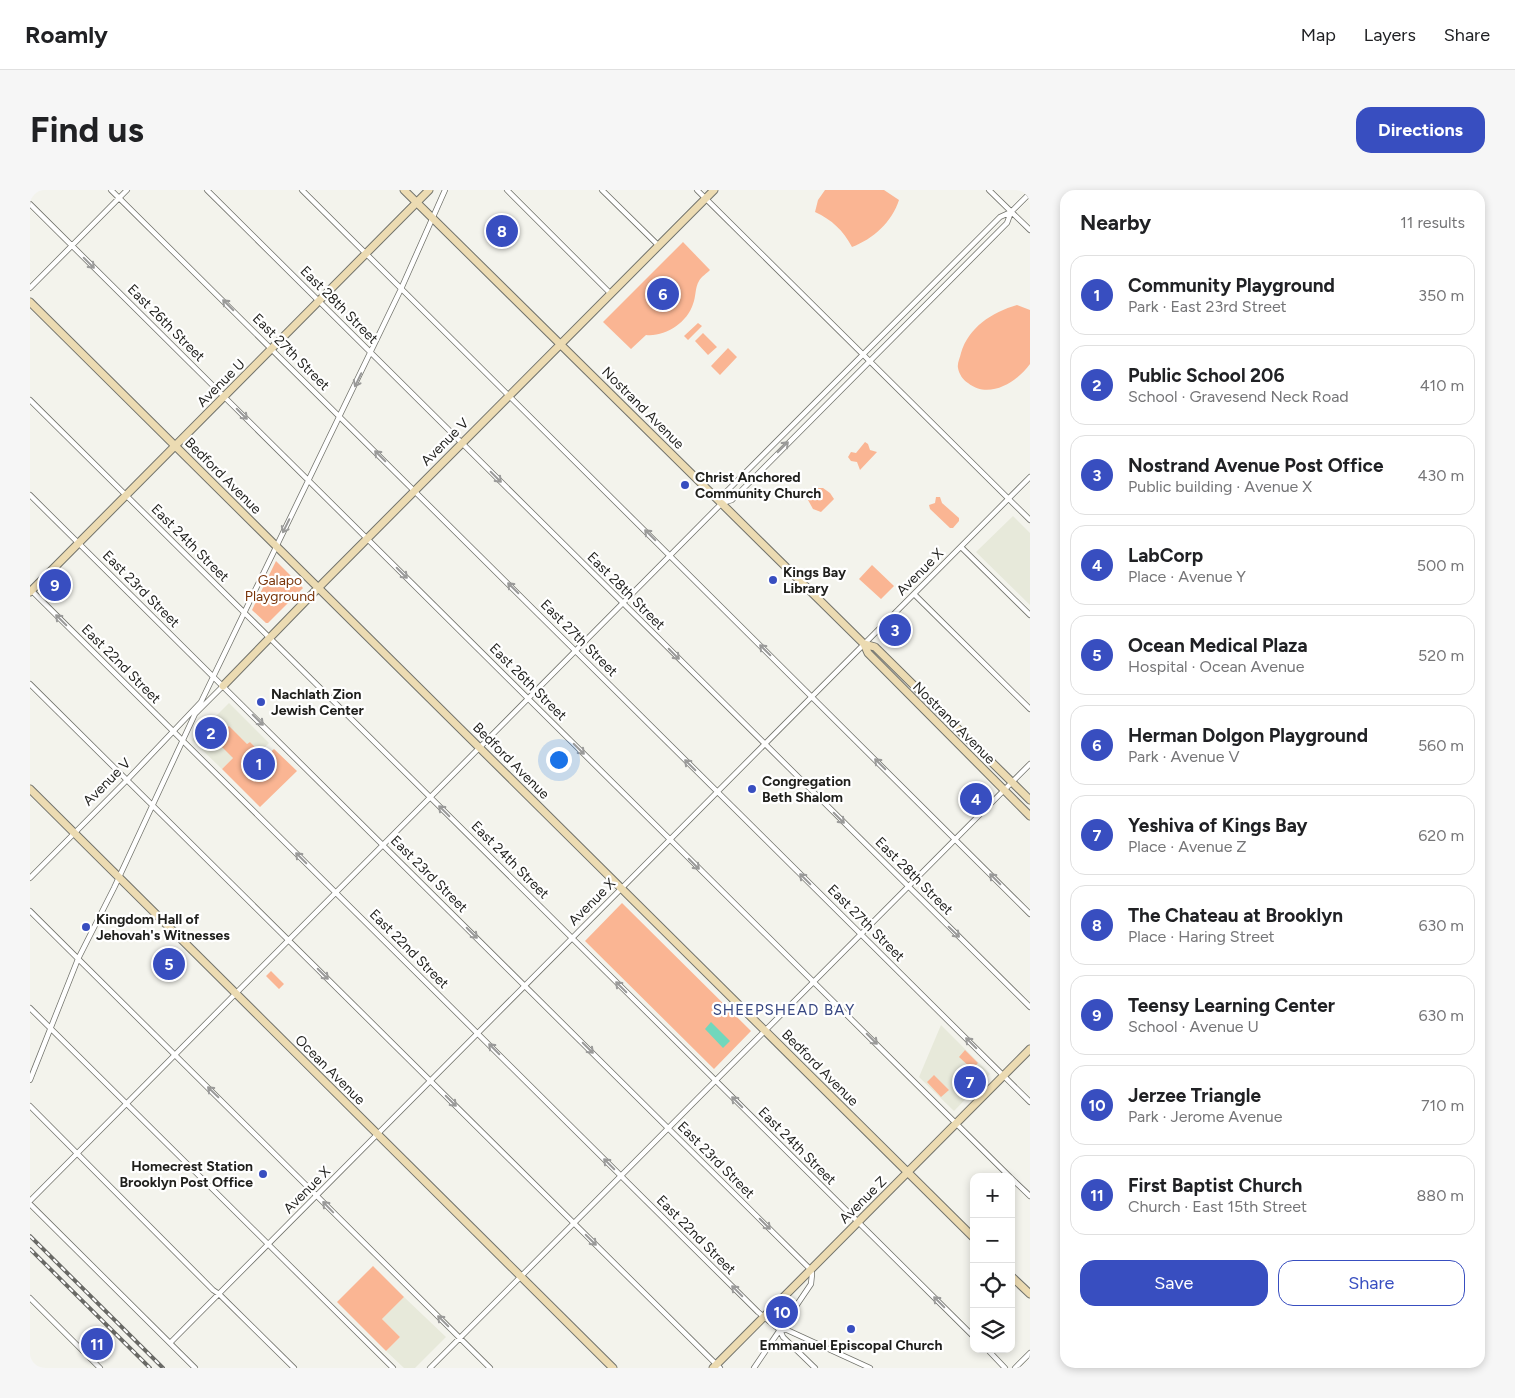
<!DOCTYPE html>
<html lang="en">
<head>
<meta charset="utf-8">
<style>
	:root { --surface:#fff; --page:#f6f6f6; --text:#202124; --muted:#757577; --line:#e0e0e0; --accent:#384ec0 }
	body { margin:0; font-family:Figtree,sans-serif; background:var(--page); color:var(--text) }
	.controls { position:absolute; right:15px; bottom:15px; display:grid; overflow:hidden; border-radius:10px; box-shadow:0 2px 8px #0003 }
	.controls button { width:45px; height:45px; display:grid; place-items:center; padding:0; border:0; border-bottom:1px solid var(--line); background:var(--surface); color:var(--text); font:25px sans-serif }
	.you { position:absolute; left:528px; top:569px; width:18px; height:18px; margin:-12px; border:4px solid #fff; border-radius:50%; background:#1a73e8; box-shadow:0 0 0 8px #1a73e833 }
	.badge { display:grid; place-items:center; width:32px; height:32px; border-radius:50%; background:var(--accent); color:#fff; font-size:16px; font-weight:700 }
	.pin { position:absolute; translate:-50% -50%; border:2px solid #fff; box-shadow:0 1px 5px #0006 }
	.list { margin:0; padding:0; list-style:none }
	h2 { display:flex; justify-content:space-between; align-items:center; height:65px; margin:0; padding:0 20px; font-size:21px }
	h2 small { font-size:16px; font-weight:400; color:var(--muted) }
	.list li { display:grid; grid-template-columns:32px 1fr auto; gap:15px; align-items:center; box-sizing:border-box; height:80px; margin:0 10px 10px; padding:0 10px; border:1px solid var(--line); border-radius:15px }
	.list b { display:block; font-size:19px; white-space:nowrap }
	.list p { margin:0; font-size:16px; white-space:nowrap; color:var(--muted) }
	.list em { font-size:16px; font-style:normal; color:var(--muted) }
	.actions { display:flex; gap:10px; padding:15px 20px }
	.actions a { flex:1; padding:11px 0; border:1px solid var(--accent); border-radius:15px; text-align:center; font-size:18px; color:var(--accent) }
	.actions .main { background:var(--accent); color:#fff }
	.icon { flex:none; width:28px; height:28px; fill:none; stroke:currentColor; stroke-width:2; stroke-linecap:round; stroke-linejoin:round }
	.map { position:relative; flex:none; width:1000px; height:1178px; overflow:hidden; border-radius:15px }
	header { display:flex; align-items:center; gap:30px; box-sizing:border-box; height:70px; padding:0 25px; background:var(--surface); border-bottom:1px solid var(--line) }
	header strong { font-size:24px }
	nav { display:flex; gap:28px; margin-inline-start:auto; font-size:18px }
	.intro { display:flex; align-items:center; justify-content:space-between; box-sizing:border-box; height:120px; padding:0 30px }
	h1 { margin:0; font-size:35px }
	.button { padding:12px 22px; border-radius:15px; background:var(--accent); color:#fff; font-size:18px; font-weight:700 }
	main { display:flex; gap:30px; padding:0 30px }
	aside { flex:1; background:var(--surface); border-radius:15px; box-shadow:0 2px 8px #0003 }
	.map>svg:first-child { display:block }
</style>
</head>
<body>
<header>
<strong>Roamly</strong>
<nav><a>Map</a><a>Layers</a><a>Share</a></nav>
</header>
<div class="intro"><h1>Find us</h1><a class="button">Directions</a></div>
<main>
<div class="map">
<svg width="1000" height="1178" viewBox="0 0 1000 1178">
	<rect width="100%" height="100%" fill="#f3f3ec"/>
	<path fill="#e7e9da" d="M 983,326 L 1000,343 L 1000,415 L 946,362 Z
		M 199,513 L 239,553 L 230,562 L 220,552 L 217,554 L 199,537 L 203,568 L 192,579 L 162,550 Z
		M 911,835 L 960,884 L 924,921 L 889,887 Z
		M 374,1107 L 416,1147 L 385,1178 L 374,1178 L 356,1161 L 370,1147 L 352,1129 Z"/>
	<path fill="#fab593" d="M 795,0 L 854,0 L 869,10 C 862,32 843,49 822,57 C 813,40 802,30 785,22 L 788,10 Z
		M 653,52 L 680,80 C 677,83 671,87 669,91 C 665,97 666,107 663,114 C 657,133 635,147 616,145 L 601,159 L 573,132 Z
		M 987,115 L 1000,120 L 1000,174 C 987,192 959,210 938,193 C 933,190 929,184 928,178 C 927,173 930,168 931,163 C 938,138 962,122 987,115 Z
		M 668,133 L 672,136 L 658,150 L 654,146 Z
		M 673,143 L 687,157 L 678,165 L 665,151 Z
		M 698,158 L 707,167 L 690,185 L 681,176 Z
		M 835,252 L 838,254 L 840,260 L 847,262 L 830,280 L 827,272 L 821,271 L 818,267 L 821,262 L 826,263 Z
		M 788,298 L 793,298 L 800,303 L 804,309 L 791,322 L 783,319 L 778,310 L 786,305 Z
		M 906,307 L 910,307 L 912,313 L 929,328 L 929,331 L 923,338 L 920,338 L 900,319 L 899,315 L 905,313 Z
		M 246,371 L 273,398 L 238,433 L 236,433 L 222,420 Z
		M 842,375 L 864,396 L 851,409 L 829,389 Z
		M 199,536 L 217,554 L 220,552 L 235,567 L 244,559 L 267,581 L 230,617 L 192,579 L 203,568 L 185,550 Z
		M 592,713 L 721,841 L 684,879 L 555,751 Z
		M 241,781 L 254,794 L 249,799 L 236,786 Z
		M 935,860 L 948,873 L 942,879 L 929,867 Z
		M 904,885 L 919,900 L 911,907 L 897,892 Z
		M 343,1076 L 374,1107 L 352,1129 L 370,1147 L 356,1161 L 307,1112 Z"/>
	<path fill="#71d7bc" d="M 681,832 L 700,851 L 693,858 L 675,839 Z"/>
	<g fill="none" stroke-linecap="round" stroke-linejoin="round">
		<g stroke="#72736c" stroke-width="6">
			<path id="street" d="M 81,0 L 1000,912
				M 177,0 L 1000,817
				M 272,0 L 1000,724
				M 477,0 L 581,104
				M 572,0 L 629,56
				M 667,0 L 1000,330
				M 959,0 L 1000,40
				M 0,14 L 980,987
				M 0,98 L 97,0
				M 0,210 L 944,1147
				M 0,305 L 781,1080 L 782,1084 L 781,1094 L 724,1178
				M 692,313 L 695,303 L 970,27 L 981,22
				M 931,357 L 1000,425
				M 1,400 L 728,1122 L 750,1140 L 757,1140 L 840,1178
				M 884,404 L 1000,519
				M 0,494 L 690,1178
				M 0,688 L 97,590 L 171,512 L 371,99 L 415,0
				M 0,721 L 460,1178
				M 0,818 L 363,1178
				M 0,890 L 48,769 L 84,698 L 165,524 L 193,496
				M 0,916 L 183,1100 L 189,1104 L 264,1178
				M 981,988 L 1000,1006
				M 0,1011 L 692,313 L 702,310 L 977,33 L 981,22 L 1000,3
				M 0,1014 L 165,1178
				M 0,1108 L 70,1178
				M 750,1140 L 753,1147 L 785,1178
				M 140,1153 L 1000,287
				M 957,1159 L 975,1178
				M 400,1178 L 1000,574
				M 985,1178 L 1000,1163"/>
		</g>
		<g stroke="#72736c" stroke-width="9">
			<path id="secondary" d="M 374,0 L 834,454 L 838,463 L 1000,626
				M 0,112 L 944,1048
				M 0,402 L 399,0
				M 834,454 L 845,457 L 1000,610
				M 193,496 L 293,393 L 684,0
				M 0,599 L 583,1178
				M 981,1086 L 1000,1104
				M 683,1178 L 1000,859"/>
		</g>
		<use href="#street" stroke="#fff" stroke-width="4.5"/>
		<use href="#secondary" stroke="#ecdbb2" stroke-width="7"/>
		<g stroke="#696965" stroke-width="4">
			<path id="rail" d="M 0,1046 L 133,1178
				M 0,1059 L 120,1178"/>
		</g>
		<use href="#rail" stroke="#fff" stroke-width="2" stroke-dasharray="5.5" stroke-linecap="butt"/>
	</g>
	<defs><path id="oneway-shaft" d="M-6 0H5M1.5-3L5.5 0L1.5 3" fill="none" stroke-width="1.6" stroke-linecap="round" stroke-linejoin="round" transform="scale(1.25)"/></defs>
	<g stroke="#9a9a99">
		<use href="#oneway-shaft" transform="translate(59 73) rotate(45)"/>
		<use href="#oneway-shaft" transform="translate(198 115) rotate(-135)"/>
		<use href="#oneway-shaft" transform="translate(328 190) rotate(116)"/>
		<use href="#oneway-shaft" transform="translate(212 224) rotate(45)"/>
		<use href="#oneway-shaft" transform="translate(753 257) rotate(-45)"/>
		<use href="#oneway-shaft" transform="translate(350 266) rotate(-135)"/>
		<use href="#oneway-shaft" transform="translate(466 287) rotate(45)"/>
		<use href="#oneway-shaft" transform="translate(256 336) rotate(116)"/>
		<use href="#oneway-shaft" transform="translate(620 345) rotate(-135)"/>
		<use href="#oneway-shaft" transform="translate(372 383) rotate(45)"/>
		<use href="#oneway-shaft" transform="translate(483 398) rotate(-135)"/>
		<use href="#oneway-shaft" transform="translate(31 430) rotate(-135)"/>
		<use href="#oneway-shaft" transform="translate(735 460) rotate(-135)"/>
		<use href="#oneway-shaft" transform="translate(644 464) rotate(45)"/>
		<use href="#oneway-shaft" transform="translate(228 530) rotate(45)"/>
		<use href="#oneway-shaft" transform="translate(549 559) rotate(45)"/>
		<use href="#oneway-shaft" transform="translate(850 574) rotate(-135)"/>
		<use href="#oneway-shaft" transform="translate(660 575) rotate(-135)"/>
		<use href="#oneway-shaft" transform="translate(414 621) rotate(-135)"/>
		<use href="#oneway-shaft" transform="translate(809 628) rotate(45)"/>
		<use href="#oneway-shaft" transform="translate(271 668) rotate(-135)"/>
		<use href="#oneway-shaft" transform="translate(664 674) rotate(45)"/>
		<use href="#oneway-shaft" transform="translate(775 689) rotate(-135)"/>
		<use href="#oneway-shaft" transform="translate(965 689) rotate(-135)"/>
		<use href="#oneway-shaft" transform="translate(924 742) rotate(44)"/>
		<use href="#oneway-shaft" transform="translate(442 743) rotate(45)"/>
		<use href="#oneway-shaft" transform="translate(293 784) rotate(45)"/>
		<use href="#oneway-shaft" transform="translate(591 797) rotate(-135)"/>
		<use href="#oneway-shaft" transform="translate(842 849) rotate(45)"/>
		<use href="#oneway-shaft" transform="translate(941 853) rotate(-135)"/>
		<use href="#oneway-shaft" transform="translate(558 858) rotate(45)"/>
		<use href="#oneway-shaft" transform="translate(464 859) rotate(-135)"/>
		<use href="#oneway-shaft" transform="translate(183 902) rotate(-136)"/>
		<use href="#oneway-shaft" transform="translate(421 911) rotate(45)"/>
		<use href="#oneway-shaft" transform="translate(707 912) rotate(-135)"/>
		<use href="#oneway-shaft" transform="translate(579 974) rotate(-135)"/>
		<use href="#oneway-shaft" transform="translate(298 1017) rotate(-134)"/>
		<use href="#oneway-shaft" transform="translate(735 1034) rotate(45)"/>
		<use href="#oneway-shaft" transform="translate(561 1050) rotate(45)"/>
		<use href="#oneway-shaft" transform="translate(707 1101) rotate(-135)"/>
		<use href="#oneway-shaft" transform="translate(909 1112) rotate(-135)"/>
		<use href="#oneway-shaft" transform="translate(413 1131) rotate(-135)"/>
	</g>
	<g fill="#384ec0" stroke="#fff" stroke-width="2">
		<circle cx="655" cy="295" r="5"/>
		<circle cx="743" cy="390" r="5"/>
		<circle cx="231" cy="512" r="5"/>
		<circle cx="722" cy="599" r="5"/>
		<circle cx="56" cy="737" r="5"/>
		<circle cx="233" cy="984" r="5"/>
		<circle cx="821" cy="1139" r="5"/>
	</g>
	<g text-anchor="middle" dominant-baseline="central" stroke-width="4.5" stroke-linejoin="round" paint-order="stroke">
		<g font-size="14" fill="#1f1f1c" stroke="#fff">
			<text transform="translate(309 115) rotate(45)">East 28th Street</text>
			<text transform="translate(136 133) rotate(45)">East 26th Street</text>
			<text transform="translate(261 162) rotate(45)">East 27th Street</text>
			<text transform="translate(191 193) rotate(-45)">Avenue U</text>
			<text transform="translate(613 218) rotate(45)">Nostrand Avenue</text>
			<text transform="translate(415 252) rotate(-45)">Avenue V</text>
			<text transform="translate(193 286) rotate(45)">Bedford Avenue</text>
			<text transform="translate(160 353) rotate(45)">East 24th Street</text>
			<text transform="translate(890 382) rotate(-45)">Avenue X</text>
			<text transform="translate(111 399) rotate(45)">East 23rd Street</text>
			<text transform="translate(596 401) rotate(45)">East 28th Street</text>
			<text transform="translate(549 448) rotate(45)">East 27th Street</text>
			<text transform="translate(91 474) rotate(45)">East 22nd Street</text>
			<text transform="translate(498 492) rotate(45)">East 26th Street</text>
			<text transform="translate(924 533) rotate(45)">Nostrand Avenue</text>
			<text transform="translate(481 571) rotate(45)">Bedford Avenue</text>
			<text transform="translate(77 592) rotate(-45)">Avenue V</text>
			<text transform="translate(480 670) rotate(45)">East 24th Street</text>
			<text transform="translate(399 684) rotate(45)">East 23rd Street</text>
			<text transform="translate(884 686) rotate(45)">East 28th Street</text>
			<text transform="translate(562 712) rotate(-45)">Avenue X</text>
			<text transform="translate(836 733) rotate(45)">East 27th Street</text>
			<text transform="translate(379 759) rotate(45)">East 22nd Street</text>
			<text transform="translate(790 878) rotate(45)">Bedford Avenue</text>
			<text transform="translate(300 880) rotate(45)">Ocean Avenue</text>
			<text transform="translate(767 956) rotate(45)">East 24th Street</text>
			<text transform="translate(686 970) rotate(45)">East 23rd Street</text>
			<text transform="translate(277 1000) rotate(-45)">Avenue X</text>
			<text transform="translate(833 1010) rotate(-45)">Avenue Z</text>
			<text transform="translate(666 1045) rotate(45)">East 22nd Street</text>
		</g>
		<g font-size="14" font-weight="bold" fill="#1f1f1c" stroke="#fff" text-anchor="start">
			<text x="665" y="287">Christ Anchored<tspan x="665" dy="16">Community Church</tspan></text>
			<text x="753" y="382">Kings Bay<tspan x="753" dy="16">Library</tspan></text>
			<text x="241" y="504">Nachlath Zion<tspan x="241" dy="16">Jewish Center</tspan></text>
			<text x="732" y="591">Congregation<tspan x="732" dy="16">Beth Shalom</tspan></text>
			<text x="66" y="729">Kingdom Hall of<tspan x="66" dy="16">Jehovah's Witnesses</tspan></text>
			<text x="223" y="976" text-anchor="end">Homecrest Station<tspan x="223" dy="16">Brooklyn Post Office</tspan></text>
			<text x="821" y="1155" text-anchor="middle">Emmanuel Episcopal Church</text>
		</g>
		<g font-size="14" fill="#79350a" stroke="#fff">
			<text x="250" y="390">Galapo<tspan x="250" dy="16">Playground</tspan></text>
		</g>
		<g font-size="15" letter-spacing="1" fill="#374781" stroke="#fff">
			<text x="754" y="820">SHEEPSHEAD BAY</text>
		</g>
	</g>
</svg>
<div class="controls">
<button>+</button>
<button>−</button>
<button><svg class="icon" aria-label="locate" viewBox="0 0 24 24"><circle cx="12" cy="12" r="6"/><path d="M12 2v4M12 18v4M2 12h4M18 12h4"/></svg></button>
<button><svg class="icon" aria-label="layers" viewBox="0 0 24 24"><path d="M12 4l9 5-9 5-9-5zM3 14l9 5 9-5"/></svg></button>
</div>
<div class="you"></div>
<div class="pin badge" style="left:229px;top:574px">1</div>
<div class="pin badge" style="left:181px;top:543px">2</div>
<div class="pin badge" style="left:865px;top:440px">3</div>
<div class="pin badge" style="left:946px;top:609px">4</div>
<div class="pin badge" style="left:139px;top:774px">5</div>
<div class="pin badge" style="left:633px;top:104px">6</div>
<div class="pin badge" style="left:940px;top:892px">7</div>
<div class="pin badge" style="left:472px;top:41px">8</div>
<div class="pin badge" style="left:25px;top:395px">9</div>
<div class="pin badge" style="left:752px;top:1122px">10</div>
<div class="pin badge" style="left:67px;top:1154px">11</div>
</div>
<aside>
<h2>Nearby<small>11 results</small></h2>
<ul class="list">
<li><span class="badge">1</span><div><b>Community Playground</b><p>Park · East 23rd Street</p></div><em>350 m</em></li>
<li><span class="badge">2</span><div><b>Public School 206</b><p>School · Gravesend Neck Road</p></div><em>410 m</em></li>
<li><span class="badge">3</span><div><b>Nostrand Avenue Post Office</b><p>Public building · Avenue X</p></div><em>430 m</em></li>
<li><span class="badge">4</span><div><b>LabCorp</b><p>Place · Avenue Y</p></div><em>500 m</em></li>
<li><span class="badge">5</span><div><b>Ocean Medical Plaza</b><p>Hospital · Ocean Avenue</p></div><em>520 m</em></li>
<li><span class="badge">6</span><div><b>Herman Dolgon Playground</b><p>Park · Avenue V</p></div><em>560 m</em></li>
<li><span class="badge">7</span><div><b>Yeshiva of Kings Bay</b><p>Place · Avenue Z</p></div><em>620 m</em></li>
<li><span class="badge">8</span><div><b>The Chateau at Brooklyn</b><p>Place · Haring Street</p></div><em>630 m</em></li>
<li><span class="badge">9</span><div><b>Teensy Learning Center</b><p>School · Avenue U</p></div><em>630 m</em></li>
<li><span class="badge">10</span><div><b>Jerzee Triangle</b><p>Park · Jerome Avenue</p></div><em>710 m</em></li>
<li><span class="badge">11</span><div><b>First Baptist Church</b><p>Church · East 15th Street</p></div><em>880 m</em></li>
</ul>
<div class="actions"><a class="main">Save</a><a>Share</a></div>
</aside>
</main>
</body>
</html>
